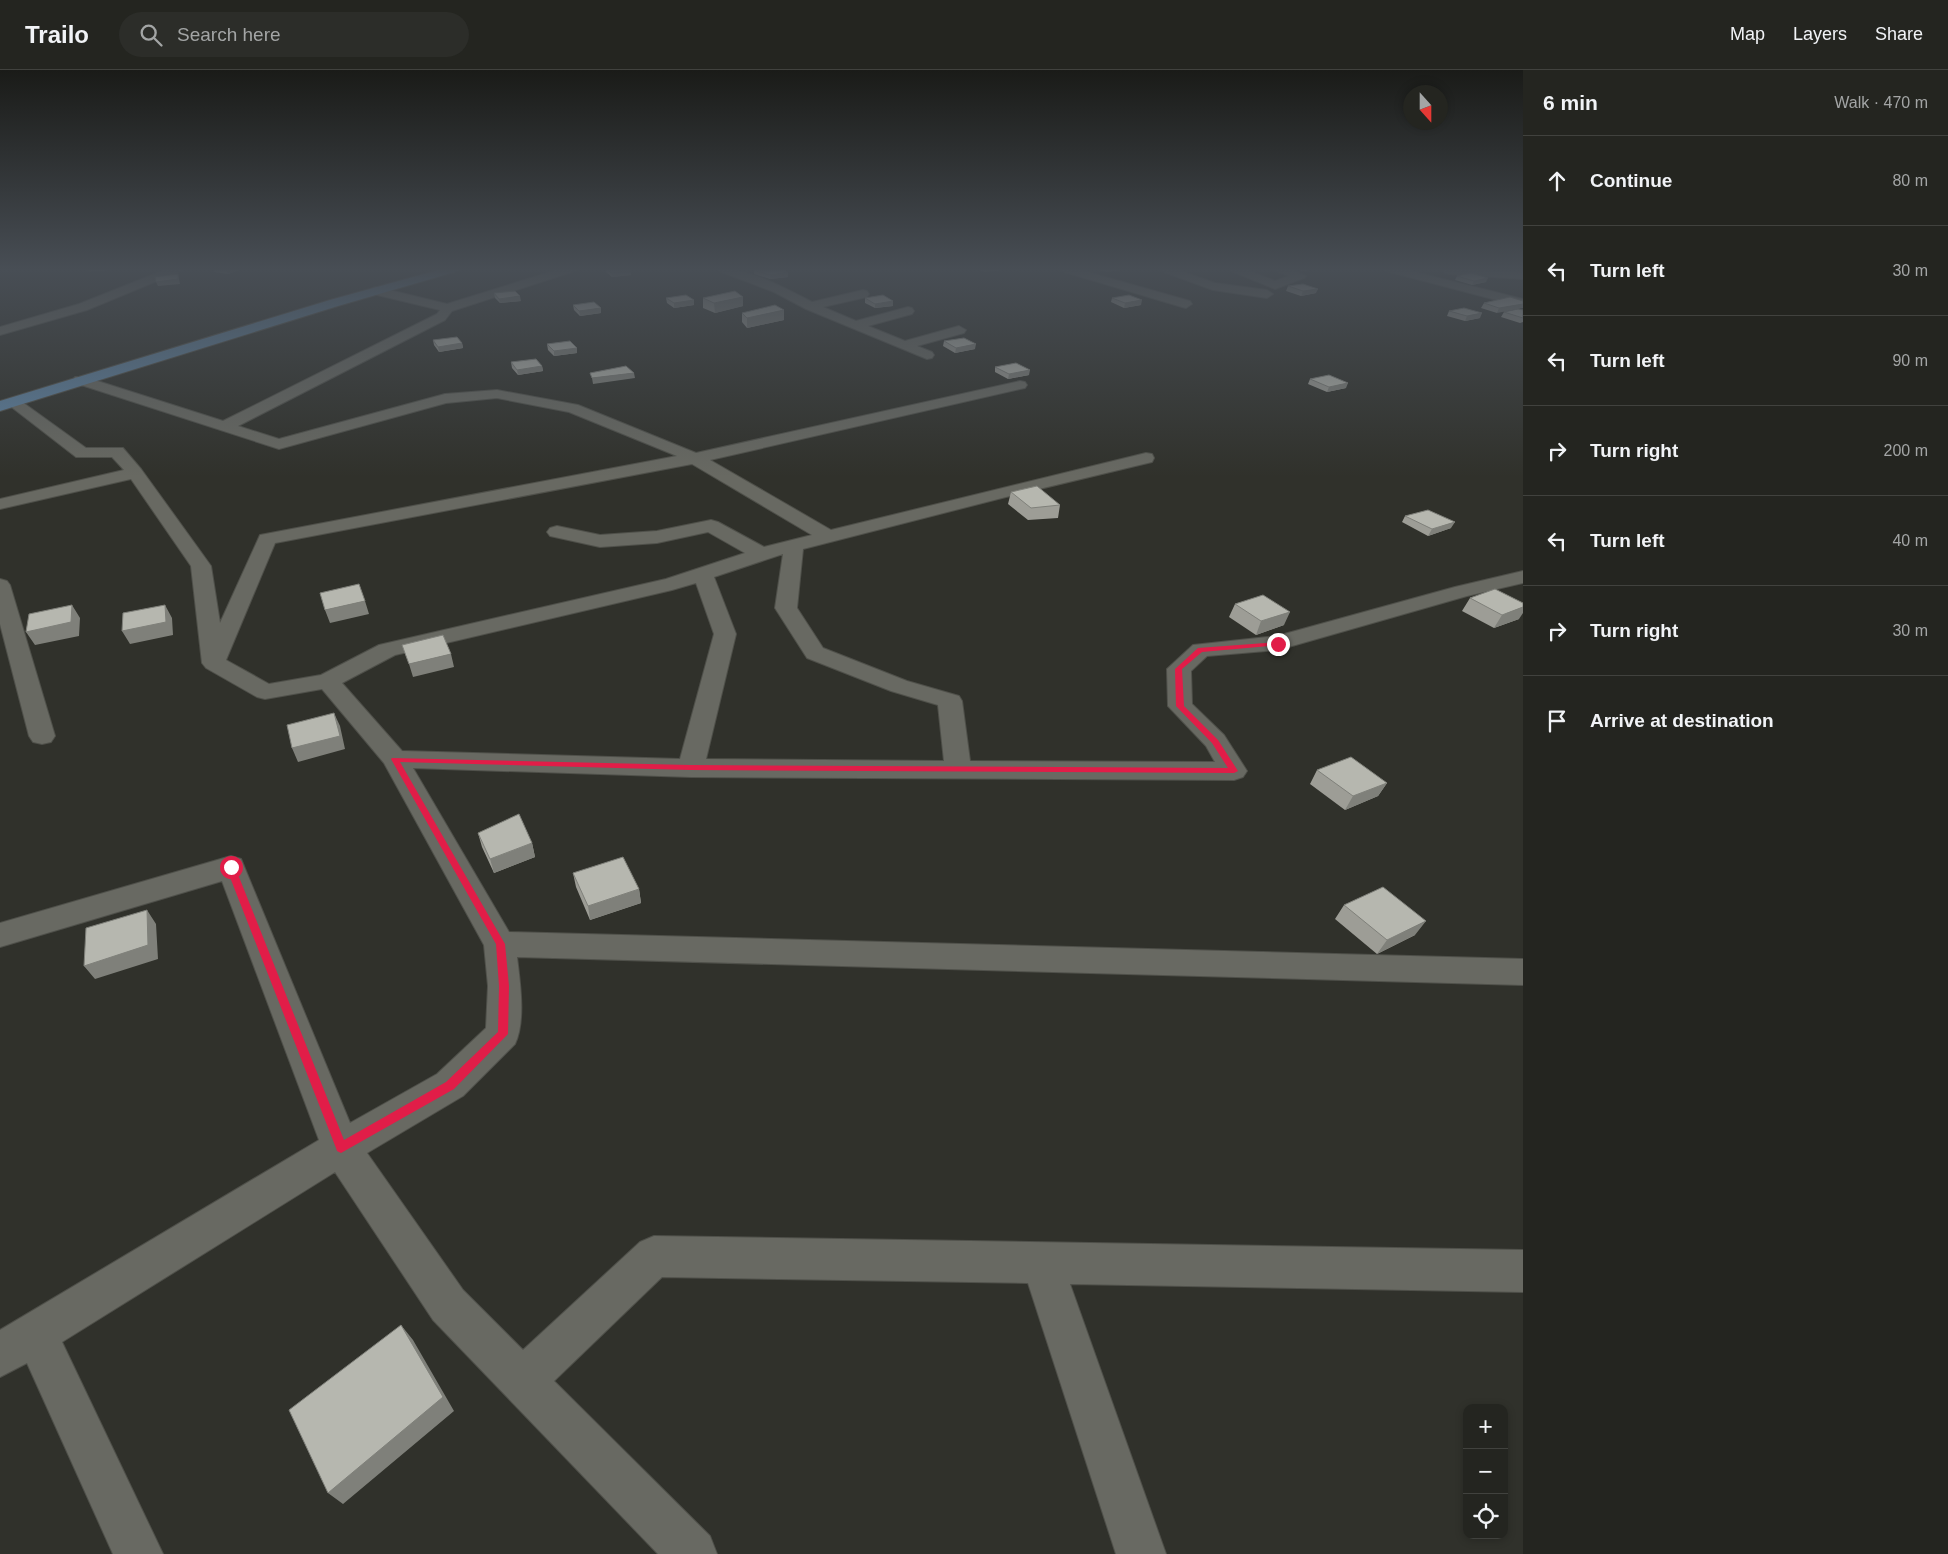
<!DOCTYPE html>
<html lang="en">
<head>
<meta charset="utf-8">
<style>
	:root { --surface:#242520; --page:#2c2d29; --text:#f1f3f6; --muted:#a3a5a5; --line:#41423e }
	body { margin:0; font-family:Arial,sans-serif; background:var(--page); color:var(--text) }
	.controls { position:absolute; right:15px; bottom:15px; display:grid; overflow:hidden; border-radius:10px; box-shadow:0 2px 8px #0003 }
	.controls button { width:45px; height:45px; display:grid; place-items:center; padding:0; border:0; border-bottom:1px solid var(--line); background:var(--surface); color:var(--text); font:25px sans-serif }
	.compass { position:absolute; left:1403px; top:15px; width:45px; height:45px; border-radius:50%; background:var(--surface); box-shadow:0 2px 8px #0003; rotate:159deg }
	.stop { position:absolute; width:15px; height:15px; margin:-11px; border:4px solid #e11d48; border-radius:50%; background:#fff }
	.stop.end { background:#e11d48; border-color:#fff; box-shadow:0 1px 5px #0008 }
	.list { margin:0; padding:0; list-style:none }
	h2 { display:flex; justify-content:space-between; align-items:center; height:65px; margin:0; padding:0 20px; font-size:21px }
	h2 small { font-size:16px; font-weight:400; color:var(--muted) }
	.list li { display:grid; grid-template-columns:32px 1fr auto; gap:15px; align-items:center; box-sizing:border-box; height:90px; padding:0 20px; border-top:1px solid var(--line) }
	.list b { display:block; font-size:19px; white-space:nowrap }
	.list em { font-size:16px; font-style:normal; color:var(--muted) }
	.icon { flex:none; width:28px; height:28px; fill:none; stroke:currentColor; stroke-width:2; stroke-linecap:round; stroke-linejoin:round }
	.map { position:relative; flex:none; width:1523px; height:1484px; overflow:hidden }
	header { display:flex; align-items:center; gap:30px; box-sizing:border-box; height:70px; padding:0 25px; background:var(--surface); border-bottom:1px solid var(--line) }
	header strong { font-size:24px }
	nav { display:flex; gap:28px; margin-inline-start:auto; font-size:18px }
	.search { width:350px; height:45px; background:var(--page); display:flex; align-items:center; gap:12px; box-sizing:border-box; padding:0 18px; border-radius:28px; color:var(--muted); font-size:19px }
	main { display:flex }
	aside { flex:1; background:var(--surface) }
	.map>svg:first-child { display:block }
</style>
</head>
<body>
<header>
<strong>Trailo</strong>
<div class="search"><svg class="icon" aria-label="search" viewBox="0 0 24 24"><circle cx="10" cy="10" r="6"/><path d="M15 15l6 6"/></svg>Search here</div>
<nav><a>Map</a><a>Layers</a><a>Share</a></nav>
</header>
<main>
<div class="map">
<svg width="1523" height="1484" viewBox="0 0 1523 1484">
	<rect width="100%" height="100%" fill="#30312b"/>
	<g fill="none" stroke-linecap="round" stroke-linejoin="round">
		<g stroke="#4f504a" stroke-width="2">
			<path id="street" d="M 560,199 L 577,199 L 575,201 L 452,241 L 445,250 L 238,356 L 279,369 L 445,324 L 497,320 L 578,335 L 696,383 L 1020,311 L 1025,312 L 1027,315 L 1025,318 L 1020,319 L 710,390 L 831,460 L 1146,383 L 1152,384 L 1154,388 L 1152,392 L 1006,427 L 803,479 L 797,538 L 823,578 L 907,611 L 959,626 L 962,631 L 970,691 L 1215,692 L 1206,676 L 1168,636 L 1167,599 L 1193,575 L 1277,566 L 1455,517 L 1523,501 L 1523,513 L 1467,526 L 1278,580 L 1207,586 L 1191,601 L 1192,634 L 1224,665 L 1247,701 L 1243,707 L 1234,710 L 691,707 L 413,698 L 509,862 L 1523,889 L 1523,915 L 517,887 C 520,912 526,951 515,974 L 463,1026 L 367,1083 L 463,1220 L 523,1280 L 640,1172 L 654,1166 L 1523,1180 L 1523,1222 L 1070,1214 L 1166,1484 L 1116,1484 L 1028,1213 L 662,1207 L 554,1311 L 710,1466 L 717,1484 L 658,1484 L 433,1250 L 335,1102 L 62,1272 L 163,1484 L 113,1484 L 27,1293 L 0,1307 L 0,1260 L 319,1070 L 222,811 L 0,877 L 0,853 L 231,786 L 241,789 L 350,1053 L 437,1004 L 486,958 L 488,916 L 484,875 L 384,693 L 322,619 L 265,629 L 257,627 L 206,598 L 202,593 L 191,496 L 131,409 L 0,439 L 0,429 L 124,400 L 112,387 L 76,387 L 5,332 L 8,329 L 18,329 L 86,378 L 123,378 L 141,399 L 211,496 L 220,553 L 260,465 L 677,386 L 569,342 L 497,328 L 446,333 L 279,379 L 75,313 L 73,310 L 75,307 L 85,307 L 223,351 L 437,244 L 440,240 L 373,224 L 371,221 L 373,218 L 377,217 L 447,234 ZM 692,394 L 812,465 L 764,477 L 718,452 L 711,450 L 657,461 L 600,465 L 557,456 L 550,458 L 547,462 L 550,466 L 600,477 L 657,473 L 708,462 L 745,483 L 666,509 L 379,575 L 321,605 L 269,614 L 226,590 L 275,473 ZM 783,484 L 775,538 L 807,588 L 891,621 L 938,635 L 944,691 L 706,689 L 736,564 L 714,507 ZM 696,513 L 714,564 L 680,689 L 402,681 L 342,613 L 395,585 L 672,520 Z
				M 717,199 C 750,198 783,217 812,232 L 863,220 L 867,221 L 869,224 L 867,227 L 823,237 L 856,251 L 908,237 L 912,238 L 914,241 L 912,244 L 868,256 L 905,271 L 959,256 L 966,260 L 964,263 L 917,276 L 932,282 L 934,285 L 932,288 L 927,289 L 806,239 L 774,222 L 719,201 Z
				M 1059,199 L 1077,199 L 1190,231 L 1192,234 L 1186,238 L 1182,237 L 1061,201 Z
				M 1159,199 L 1175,199 L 1215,213 L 1267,220 L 1273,224 L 1267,228 L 1213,220 L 1161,201 Z
				M 1229,199 L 1245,199 L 1275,211 L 1289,206 L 1276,201 L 1274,199 L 1290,199 L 1306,206 L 1304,208 L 1275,219 L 1231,201 Z
				M 1384,199 L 1403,199 L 1523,229 L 1523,237 L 1386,201 Z
				M 1445,199 L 1523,203 L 1523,209 L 1449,204 L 1445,203 L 1443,201 Z
				M 0,509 L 7,511 L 10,515 L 55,666 L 51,672 L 42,674 L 33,672 L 29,666 L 0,554 Z"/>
		</g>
		<g stroke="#4f504a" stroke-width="2">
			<path id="secondary" d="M 167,199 L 183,199 L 181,201 L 87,240 L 0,265 L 0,257 L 79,234 Z"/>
		</g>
		<g stroke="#4f504a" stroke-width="2">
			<path id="primary" d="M 442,199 L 460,199 L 458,201 L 338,236 L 0,341 L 0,331 L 330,230 Z"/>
		</g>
		<use href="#street" fill="#686962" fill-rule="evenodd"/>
		<use href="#secondary" fill="#686962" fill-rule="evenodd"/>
		<use href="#primary" fill="#5e819f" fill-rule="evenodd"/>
	</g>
	<path fill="#9d9d96" d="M 213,199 L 242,199 L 228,204 L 214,202 Z
		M 605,199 L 629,199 L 630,200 L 631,205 L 612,207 L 606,202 Z
		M 977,199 L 1001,199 L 1001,200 L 985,202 Z
		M 1096,199 L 1122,199 L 1121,200 L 1106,202 Z
		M 1296,199 L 1316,199 L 1303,201 Z
		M 754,200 L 788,202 L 788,207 L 770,209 L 754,204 Z
		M 1457,206 L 1486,212 L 1472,215 L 1455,210 Z
		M 1288,216 L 1316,223 L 1301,226 L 1286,221 Z
		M 494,223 L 521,231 L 500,233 L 495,228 Z
		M 1510,227 L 1497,243 L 1481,238 L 1484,233 Z
		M 666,228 L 694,230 L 694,235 L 674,238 L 667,233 Z
		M 703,228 L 743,236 L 715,243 L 703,238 Z
		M 865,228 L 893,231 L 893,236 L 875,238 L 865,233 Z
		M 1112,228 L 1141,235 L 1124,238 L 1111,232 Z
		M 573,235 L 601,243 L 580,246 L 574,240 Z
		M 1523,240 L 1523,252 L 1520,253 L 1501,247 L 1504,242 Z
		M 1449,241 L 1480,248 L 1465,251 L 1447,246 Z
		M 742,243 L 784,250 L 747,258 L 742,252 Z
		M 433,270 L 462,273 L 463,278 L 439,282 L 434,275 Z
		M 944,271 L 975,279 L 955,283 L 943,276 Z
		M 547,274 L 577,278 L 577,283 L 554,286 L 548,280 Z
		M 511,292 L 542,296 L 543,301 L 518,305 L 512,298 Z
		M 995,297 L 1029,305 L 1008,309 L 995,302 Z
		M 1310,309 L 1346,318 L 1327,322 L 1308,314 Z
		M 1011,422 L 1060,435 L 1058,448 L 1028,450 L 1008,434 Z
		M 1405,446 L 1451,458 L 1428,466 L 1402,452 Z
		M 1470,528 L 1519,549 L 1494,558 L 1462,541 Z
		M 1235,534 L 1284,555 L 1256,565 L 1229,547 Z
		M 1317,700 L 1387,713 L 1378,726 L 1345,740 L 1310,714 Z
		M 478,763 L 532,773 L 535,787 L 494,803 L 482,777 Z
		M 573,803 L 639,819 L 641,833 L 590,850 L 576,817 Z
		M 1344,835 L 1415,865 L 1377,884 L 1335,849 Z"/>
	<path fill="#7f807a" d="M 88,199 L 111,199 L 111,200 L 89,202 Z
		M 226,199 L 242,199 L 228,204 Z
		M 985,199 L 1001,199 L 1001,200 L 985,202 Z
		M 1106,199 L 1122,199 L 1121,200 L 1106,202 Z
		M 1304,199 L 1316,199 L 1303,201 Z
		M 630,200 L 631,205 L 612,207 L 611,203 Z
		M 788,202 L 788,207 L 770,209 L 770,205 Z
		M 178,204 L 180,214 L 158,216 L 156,212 Z
		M 1488,208 L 1486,212 L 1472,215 L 1474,211 Z
		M 1318,219 L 1316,223 L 1301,226 L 1303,221 Z
		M 520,226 L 521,231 L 500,233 L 499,229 Z
		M 743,227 L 743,236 L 715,243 L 714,233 Z
		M 694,230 L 694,235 L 674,238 L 674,233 Z
		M 1142,230 L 1141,235 L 1124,238 L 1125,233 Z
		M 893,231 L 893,236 L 875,238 L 875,234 Z
		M 1523,234 L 1523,238 L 1497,243 L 1499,238 Z
		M 601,238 L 601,243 L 580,246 L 579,241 Z
		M 784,240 L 784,250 L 747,258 L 747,248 Z
		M 1482,243 L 1480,248 L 1465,251 L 1467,246 Z
		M 462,273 L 463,278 L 439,282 L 438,277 Z
		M 976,274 L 975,279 L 955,283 L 956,278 Z
		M 577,278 L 577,283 L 554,286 L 554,281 Z
		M 542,296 L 543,301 L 518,305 L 517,300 Z
		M 1030,300 L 1029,305 L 1008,309 L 1009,304 Z
		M 634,303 L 635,308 L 593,314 L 592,308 Z
		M 1348,313 L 1346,318 L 1327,322 L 1329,317 Z
		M 1455,452 L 1451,458 L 1428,466 L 1432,459 Z
		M 365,531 L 369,544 L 330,553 L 325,540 Z
		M 72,535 L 80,548 L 79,566 L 35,575 L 26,562 Z
		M 165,535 L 172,548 L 173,565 L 130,574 L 122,561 Z
		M 1523,537 L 1523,543 L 1519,549 L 1494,558 L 1502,545 Z
		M 1290,542 L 1284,555 L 1256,565 L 1261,551 Z
		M 451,584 L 454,597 L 413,607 L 409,594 Z
		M 334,643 L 340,656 L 345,679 L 298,692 L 292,678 Z
		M 1387,713 L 1378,726 L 1345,740 L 1353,726 Z
		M 532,773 L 535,787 L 494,803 L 490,789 Z
		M 639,819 L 641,833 L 590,850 L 588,836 Z
		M 147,840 L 156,854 L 158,889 L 95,909 L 84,896 Z
		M 1426,851 L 1415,865 L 1377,884 L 1387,870 Z
		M 401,1255 L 413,1270 L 454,1341 L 343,1434 L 328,1423 Z"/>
	<path fill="#b6b7af" stroke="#7f807a" d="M 607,199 L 629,199 L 630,200 L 611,203 Z
		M 757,199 L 780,199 L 788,202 L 770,205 L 754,200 Z
		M 1471,203 L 1488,208 L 1474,211 L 1457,206 Z
		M 178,204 L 178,209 L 156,212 L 155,207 Z
		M 1303,214 L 1318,219 L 1303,221 L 1288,216 Z
		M 515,221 L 520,226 L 499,229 L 494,223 Z
		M 735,221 L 743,227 L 714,233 L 703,228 Z
		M 686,225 L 694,230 L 674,233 L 666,228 Z
		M 883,225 L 893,231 L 875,234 L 865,228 Z
		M 1129,225 L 1142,230 L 1125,233 L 1112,228 Z
		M 1510,227 L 1523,231 L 1523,234 L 1499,238 L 1484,233 Z
		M 594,232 L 601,238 L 579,241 L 573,235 Z
		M 775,235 L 784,240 L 747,248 L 742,243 Z
		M 1464,238 L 1482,243 L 1467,246 L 1449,241 Z
		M 1518,239 L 1523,240 L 1523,248 L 1504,242 Z
		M 457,267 L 462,273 L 438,277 L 433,270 Z
		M 964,268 L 976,274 L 956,278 L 944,271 Z
		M 570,271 L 577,278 L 554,281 L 547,274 Z
		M 536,289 L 542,296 L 517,300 L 511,292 Z
		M 1016,293 L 1030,300 L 1009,304 L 995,297 Z
		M 626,296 L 634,303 L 592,308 L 590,303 Z
		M 1329,305 L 1348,313 L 1329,317 L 1310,309 Z
		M 1037,416 L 1060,435 L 1031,438 L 1011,422 Z
		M 1428,440 L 1455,452 L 1432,459 L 1405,446 Z
		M 359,514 L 365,531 L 325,540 L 320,523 Z
		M 1495,519 L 1523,533 L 1523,537 L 1502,545 L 1470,528 Z
		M 1263,525 L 1290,542 L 1261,551 L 1235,534 Z
		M 72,535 L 71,552 L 26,562 L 29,544 Z
		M 165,535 L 166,552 L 122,561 L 123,543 Z
		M 443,565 L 451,584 L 409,594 L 402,575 Z
		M 334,643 L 340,666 L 292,678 L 287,655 Z
		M 1351,687 L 1387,713 L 1353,726 L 1317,700 Z
		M 519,744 L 532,773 L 490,789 L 478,763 Z
		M 623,787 L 639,819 L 588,836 L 573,803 Z
		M 1383,817 L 1426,851 L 1387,870 L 1344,835 Z
		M 147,840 L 148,875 L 84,896 L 86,858 Z
		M 401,1255 L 443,1327 L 328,1423 L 289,1340 Z"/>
	<linearGradient id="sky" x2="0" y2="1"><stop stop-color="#1a1b18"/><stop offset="0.49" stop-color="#484e55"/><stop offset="1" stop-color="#484e55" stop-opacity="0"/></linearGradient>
	<rect width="1523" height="407" fill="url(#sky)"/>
	<path fill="#e11d48" d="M 1278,572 L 1281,574 L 1280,575 L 1202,582 L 1182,599 L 1184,636 L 1218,670 L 1238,701 L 1234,703 L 690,700 L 400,692 L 505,874 L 509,916 L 508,964 L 454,1019 L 341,1083 L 337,1081 L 336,1078 L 226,797 L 231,793 L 235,797 L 344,1070 L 446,1012 L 498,962 L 499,916 L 496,874 L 391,689 L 392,688 L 690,695 L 1228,698 L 1212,673 L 1176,636 L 1175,599 L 1198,578 Z"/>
</svg>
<div class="controls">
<button>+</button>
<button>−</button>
<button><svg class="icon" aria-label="locate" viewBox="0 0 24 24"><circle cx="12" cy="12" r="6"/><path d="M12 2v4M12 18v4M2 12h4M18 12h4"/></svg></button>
</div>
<svg class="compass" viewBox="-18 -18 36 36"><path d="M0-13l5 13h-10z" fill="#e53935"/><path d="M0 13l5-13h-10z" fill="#a3a5a5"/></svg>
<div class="stop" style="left:231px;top:797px"></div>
<div class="stop end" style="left:1278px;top:574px"></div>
</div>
<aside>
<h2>6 min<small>Walk · 470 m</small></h2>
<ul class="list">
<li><svg class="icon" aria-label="ahead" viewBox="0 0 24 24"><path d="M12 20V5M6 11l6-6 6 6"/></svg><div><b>Continue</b></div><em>80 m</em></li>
<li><svg class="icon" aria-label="left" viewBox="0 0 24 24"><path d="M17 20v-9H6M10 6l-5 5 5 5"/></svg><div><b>Turn left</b></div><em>30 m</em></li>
<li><svg class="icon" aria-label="left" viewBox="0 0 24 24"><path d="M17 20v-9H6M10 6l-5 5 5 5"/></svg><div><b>Turn left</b></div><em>90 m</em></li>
<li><svg class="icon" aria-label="right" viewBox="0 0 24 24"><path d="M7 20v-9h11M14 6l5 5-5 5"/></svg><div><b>Turn right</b></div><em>200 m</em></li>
<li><svg class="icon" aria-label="left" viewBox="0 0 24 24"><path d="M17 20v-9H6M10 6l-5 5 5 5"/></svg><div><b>Turn left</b></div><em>40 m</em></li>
<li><svg class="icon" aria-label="right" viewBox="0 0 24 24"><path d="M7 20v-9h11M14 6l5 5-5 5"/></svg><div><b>Turn right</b></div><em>30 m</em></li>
<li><svg class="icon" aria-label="arrive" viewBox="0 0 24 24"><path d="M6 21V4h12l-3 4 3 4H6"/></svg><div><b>Arrive at destination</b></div></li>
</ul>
</aside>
</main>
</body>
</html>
